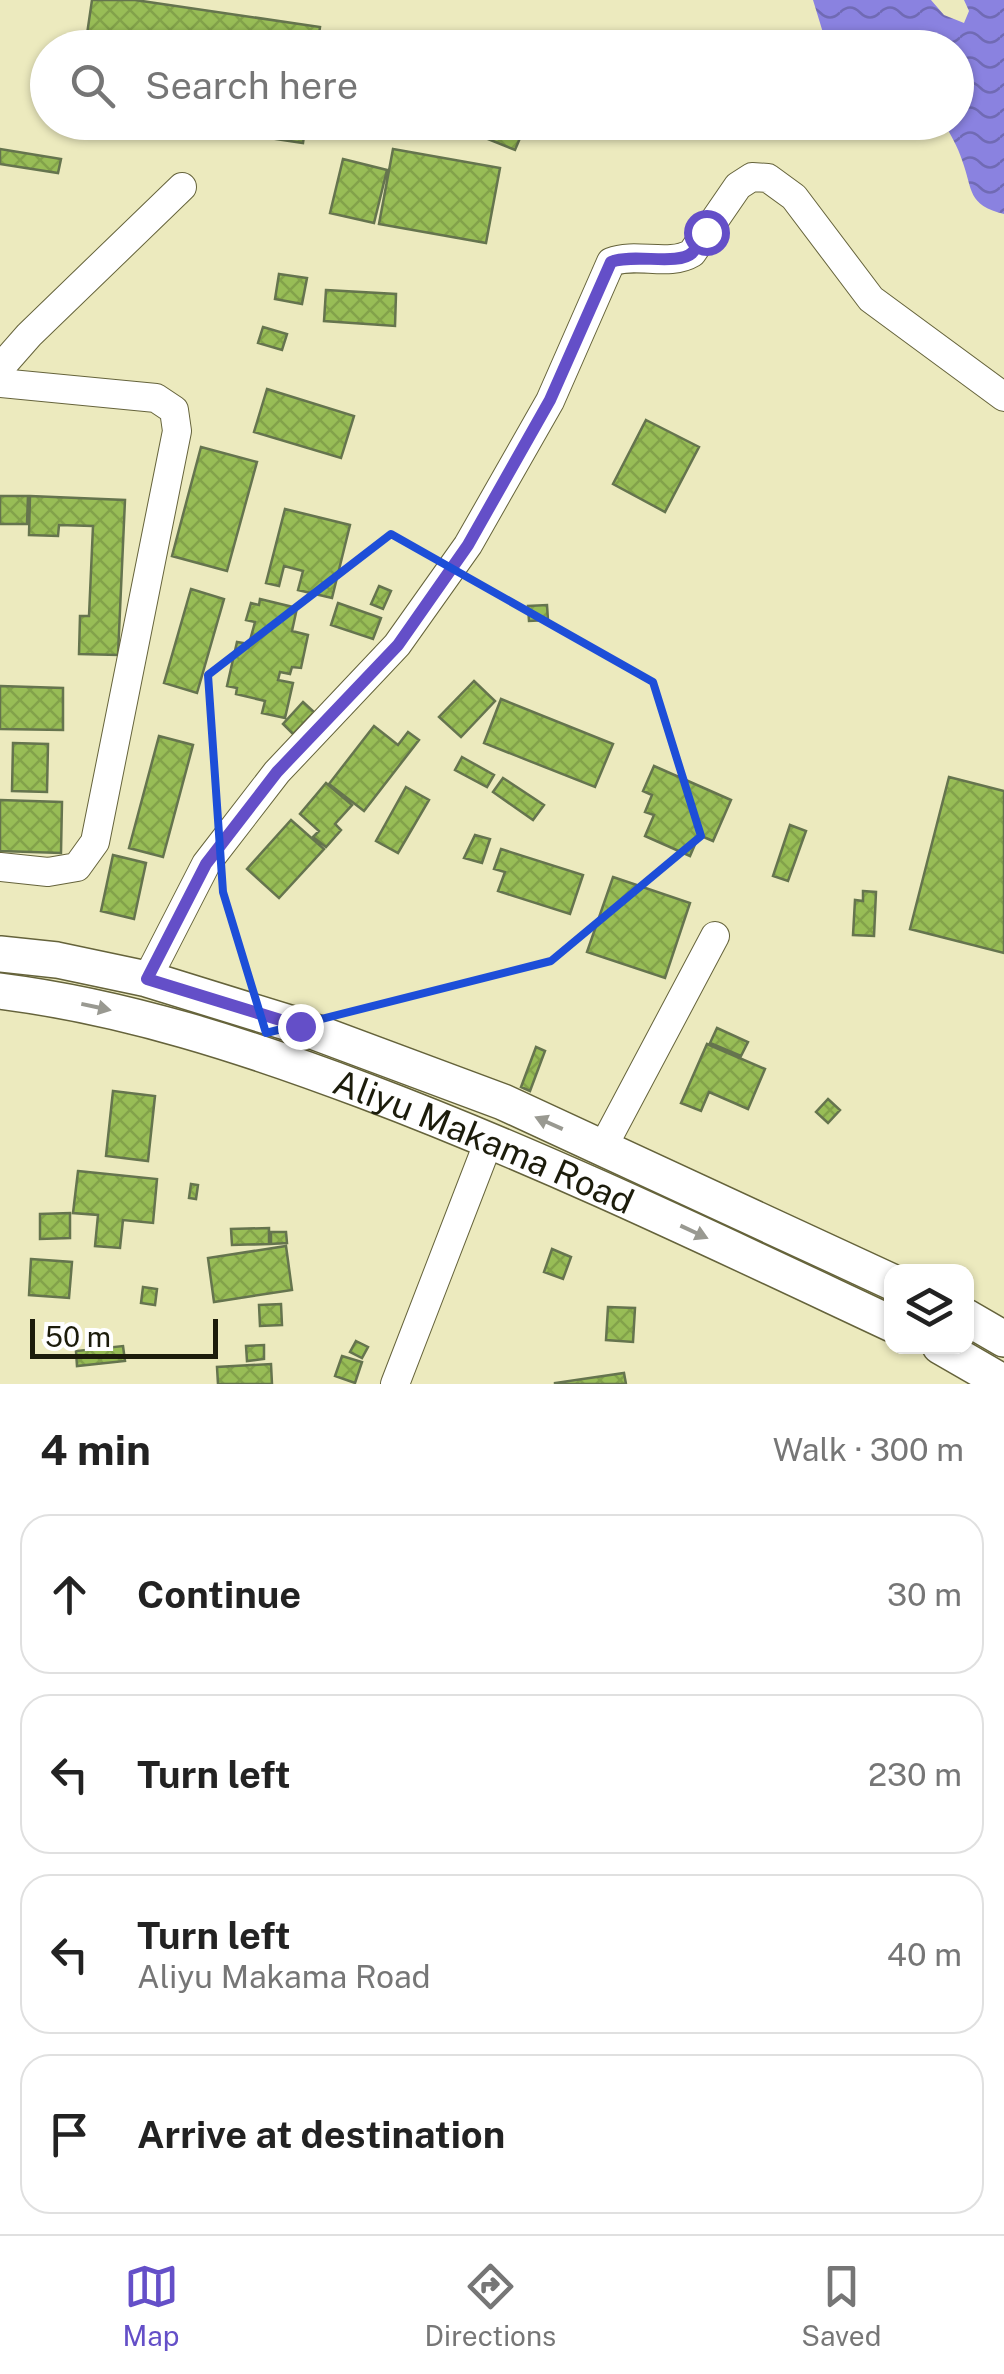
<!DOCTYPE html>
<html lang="en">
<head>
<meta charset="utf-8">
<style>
	:root { --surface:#fff; --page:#f2f2f2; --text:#222; --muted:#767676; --line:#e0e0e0; --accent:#644fc8 }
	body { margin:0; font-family:"Public Sans",sans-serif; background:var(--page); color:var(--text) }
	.controls { position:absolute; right:30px; bottom:30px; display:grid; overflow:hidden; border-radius:20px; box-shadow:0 2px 8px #0004 }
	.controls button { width:90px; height:90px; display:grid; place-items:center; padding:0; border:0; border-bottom:2px solid var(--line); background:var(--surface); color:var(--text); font:50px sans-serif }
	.scale { position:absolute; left:30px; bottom:25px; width:188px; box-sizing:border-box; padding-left:10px; border:5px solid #1c1c0b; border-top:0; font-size:28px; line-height:35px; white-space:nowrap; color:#1c1c0b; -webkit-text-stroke:8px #fff; paint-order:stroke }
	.stop { position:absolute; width:30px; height:30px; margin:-22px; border:8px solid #644fc8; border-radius:50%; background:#fff }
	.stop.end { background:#644fc8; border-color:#fff; box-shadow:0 2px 10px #0008 }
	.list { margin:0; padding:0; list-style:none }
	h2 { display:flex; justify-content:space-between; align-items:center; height:130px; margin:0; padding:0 40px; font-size:42px }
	h2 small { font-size:32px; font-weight:400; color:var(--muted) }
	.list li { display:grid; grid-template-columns:65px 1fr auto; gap:30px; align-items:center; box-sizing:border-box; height:160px; margin:0 20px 20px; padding:0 20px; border:2px solid var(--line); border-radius:30px }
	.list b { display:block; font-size:38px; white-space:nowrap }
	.list p { margin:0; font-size:32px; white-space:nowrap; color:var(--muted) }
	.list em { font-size:32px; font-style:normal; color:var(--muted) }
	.icon { flex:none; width:55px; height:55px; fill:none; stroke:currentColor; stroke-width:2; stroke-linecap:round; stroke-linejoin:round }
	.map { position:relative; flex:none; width:1004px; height:1384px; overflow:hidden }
	.search { position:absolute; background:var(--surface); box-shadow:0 2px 8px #0004; left:30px; right:30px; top:30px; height:110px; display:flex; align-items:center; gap:25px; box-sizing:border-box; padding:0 35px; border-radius:55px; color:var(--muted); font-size:38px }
	.sheet { height:850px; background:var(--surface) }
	nav { display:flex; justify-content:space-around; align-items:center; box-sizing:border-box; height:140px; border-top:2px solid var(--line); background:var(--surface); font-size:28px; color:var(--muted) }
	nav a { display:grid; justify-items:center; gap:5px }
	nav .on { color:var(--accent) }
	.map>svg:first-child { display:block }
</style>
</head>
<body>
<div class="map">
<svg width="1004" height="1384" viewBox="0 0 1004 1384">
	<defs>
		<pattern id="water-waves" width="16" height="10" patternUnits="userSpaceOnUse" patternTransform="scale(2.5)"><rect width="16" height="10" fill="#8a82e0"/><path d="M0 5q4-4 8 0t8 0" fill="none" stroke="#706ab4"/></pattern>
		<pattern id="building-cross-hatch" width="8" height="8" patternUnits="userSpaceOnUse" patternTransform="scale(2.5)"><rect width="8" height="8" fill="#98bd56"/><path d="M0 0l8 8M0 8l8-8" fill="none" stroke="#82a24a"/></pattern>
	</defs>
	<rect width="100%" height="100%" fill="#eceabe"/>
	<path fill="url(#water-waves)" d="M 813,0 L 931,0 L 944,15 L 964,23 L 969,11 L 964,0 L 1004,0 L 1004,214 C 967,205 973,190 962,160 C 958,147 950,134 944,123 L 956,122 L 956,48 L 843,47 L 824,36 Z"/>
	<path fill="url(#building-cross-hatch)" stroke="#65744e" stroke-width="2.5" d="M 92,0 L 135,0 L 320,27 L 317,48 L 85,48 Z
		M 162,122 L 306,122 L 303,143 Z
		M 484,122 L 501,122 L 523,131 L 515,150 L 478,135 Z
		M 0,149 L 61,159 L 58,173 L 0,164 Z
		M 393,149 L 500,168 L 486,243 L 379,224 Z
		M 343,159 L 387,170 L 374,223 L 330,213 Z
		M 279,274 L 307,278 L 302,304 L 275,299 Z
		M 326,290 L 396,294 L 395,326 L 324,321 Z
		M 263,327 L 287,334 L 282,350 L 258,343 Z
		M 267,389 L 354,416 L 341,458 L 254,432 Z
		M 646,420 L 699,447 L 665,512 L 613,484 Z
		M 201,447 L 257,462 L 227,571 L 172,556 Z
		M 0,496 L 28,496 L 27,524 L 0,524 Z
		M 30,496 L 125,500 L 118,655 L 79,654 L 80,616 L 89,616 L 93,526 L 59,525 L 58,536 L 29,535 Z
		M 285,509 L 350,525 L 332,598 L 298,590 L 303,571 L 284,566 L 279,586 L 266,583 Z
		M 379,586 L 391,591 L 383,609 L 371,604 Z
		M 191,589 L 224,599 L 197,693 L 164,683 Z
		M 260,599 L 297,608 L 292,631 L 308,635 L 301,668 L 292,667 L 290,674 L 280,672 L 278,680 L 293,683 L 285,718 L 262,713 L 265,701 L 236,694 L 237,688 L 227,686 L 237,642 L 249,644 L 255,622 L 246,620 L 251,603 L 259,605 Z
		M 338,603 L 381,618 L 373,639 L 331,625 Z
		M 547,605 L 548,620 L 529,621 L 528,606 Z
		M 474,681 L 495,701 L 461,737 L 439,717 Z
		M 0,686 L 63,688 L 63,730 L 0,729 Z
		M 501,699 L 613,744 L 595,787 L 484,743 Z
		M 303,702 L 314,712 L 293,734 L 283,724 Z
		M 374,726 L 398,745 L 408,732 L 419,740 L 364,811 L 329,784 Z
		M 159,736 L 193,745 L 163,857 L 129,848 Z
		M 13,743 L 48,744 L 47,792 L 12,791 Z
		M 462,757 L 494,775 L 487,787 L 455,770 Z
		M 654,766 L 731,800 L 713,841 L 699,835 L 690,856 L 645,836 L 654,815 L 645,812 L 652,795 L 643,791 Z
		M 949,777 L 1004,791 L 1004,953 L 910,929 Z
		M 503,778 L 544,805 L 533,820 L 493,792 Z
		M 326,783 L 352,805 L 335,824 L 341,830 L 326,847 L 313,837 L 319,831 L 300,814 Z
		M 406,787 L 429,800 L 398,853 L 376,841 Z
		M 0,800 L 62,802 L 61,853 L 0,851 Z
		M 291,820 L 324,849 L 279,898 L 247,869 Z
		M 790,825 L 806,831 L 788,881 L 773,876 Z
		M 475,835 L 490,839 L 482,863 L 464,858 Z
		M 501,849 L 583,875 L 570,914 L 498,891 L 505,872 L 494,869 Z
		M 113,855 L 146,863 L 134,919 L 101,911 Z
		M 613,877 L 690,903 L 665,978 L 587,952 Z
		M 863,891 L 876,892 L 874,936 L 853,935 L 855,900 L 863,901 Z
		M 717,1028 L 748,1042 L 741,1056 L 710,1043 Z
		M 707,1044 L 765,1069 L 748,1109 L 709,1092 L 701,1111 L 681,1103 Z
		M 536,1047 L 545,1051 L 530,1091 L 521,1087 Z
		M 113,1091 L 155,1096 L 148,1161 L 106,1156 Z
		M 828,1099 L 840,1110 L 828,1123 L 816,1112 Z
		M 78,1171 L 157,1179 L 153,1223 L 123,1220 L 120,1248 L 95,1246 L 98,1215 L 73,1213 Z
		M 191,1184 L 198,1185 L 196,1199 L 189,1198 Z
		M 70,1213 L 70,1238 L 40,1239 L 40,1214 Z
		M 269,1228 L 269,1244 L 232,1245 L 231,1229 Z
		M 271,1232 L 286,1232 L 287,1243 L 271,1244 Z
		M 286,1246 L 292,1290 L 214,1302 L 208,1258 Z
		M 552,1249 L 571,1257 L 563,1279 L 544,1272 Z
		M 31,1259 L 72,1262 L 69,1298 L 29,1295 Z
		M 143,1287 L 157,1289 L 155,1305 L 141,1303 Z
		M 281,1304 L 282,1325 L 260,1326 L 259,1305 Z
		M 608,1307 L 635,1308 L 633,1342 L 606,1340 Z
		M 356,1341 L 368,1347 L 362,1358 L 350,1352 Z
		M 264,1345 L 264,1359 L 247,1361 L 246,1346 Z
		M 123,1346 L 125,1361 L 77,1366 L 76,1351 Z
		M 342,1356 L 362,1362 L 355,1383 L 335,1376 Z
		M 271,1364 L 272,1384 L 218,1384 L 217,1367 Z
		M 624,1373 L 626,1384 L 555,1384 L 555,1383 Z"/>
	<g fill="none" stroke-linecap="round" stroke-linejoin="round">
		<g stroke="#65633b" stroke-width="30">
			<path id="minor" d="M 0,368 L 29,335 L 182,187
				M 0,383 L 156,398 L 174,410 L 177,431 L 95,842 L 77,867 L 48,872 L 0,867
				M 147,979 L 206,864 L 277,772 L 397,645 L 468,545 L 550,401 L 611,262 C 636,252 669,267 692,253 L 738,186 L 752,177 L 768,178 L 794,197 L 871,299 L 1004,397
				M 603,1147 L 715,936
				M 395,1384 L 490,1138"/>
		</g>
		<g stroke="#65633b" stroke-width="38">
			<g id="tertiary">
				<path d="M 0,954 L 57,960 L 147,979 L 299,1026 L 503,1102 L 892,1282"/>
				<path id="s1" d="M 0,991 C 126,1007 246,1046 365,1091 C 545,1159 717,1242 892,1324"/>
				<path d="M 966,1317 L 1004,1339"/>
				<path d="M 940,1346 L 1004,1383"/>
			</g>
		</g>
		<use href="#minor" stroke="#fff" stroke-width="28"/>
		<use href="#tertiary" stroke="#fff" stroke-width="35"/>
	</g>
	<defs><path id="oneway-solid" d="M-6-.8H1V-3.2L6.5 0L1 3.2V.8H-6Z" transform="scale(2.5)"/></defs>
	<g fill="#999991">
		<use href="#oneway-solid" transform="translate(96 1007) rotate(12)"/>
		<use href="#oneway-solid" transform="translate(549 1123) rotate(-156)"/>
		<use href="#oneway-solid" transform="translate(694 1232) rotate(25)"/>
	</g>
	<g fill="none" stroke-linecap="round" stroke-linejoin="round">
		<path stroke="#644fc8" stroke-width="12" d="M 300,1026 L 147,979 L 206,864 L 277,772 L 398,645 L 468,545 L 550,400 L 611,262 C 633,253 678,266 692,253 C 697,247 702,239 706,232"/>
	</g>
	<path fill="none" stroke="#1d4ed8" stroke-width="8" stroke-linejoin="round" d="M 391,534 L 653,682 L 701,836 L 551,961 L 266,1033 L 223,892 L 208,675 Z"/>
	<g text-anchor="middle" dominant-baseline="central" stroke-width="8" stroke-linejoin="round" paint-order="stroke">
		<g font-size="35" fill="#1c1c0b" stroke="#fff">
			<text stroke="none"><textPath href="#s1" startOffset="508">Aliyu Makama Road</textPath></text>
		</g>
	</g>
</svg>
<div class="controls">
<button><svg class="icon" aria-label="layers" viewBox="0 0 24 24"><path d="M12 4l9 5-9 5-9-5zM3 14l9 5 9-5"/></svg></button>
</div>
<div class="scale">50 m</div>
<div class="stop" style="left:706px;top:232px"></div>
<div class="stop end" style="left:300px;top:1026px"></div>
<div class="search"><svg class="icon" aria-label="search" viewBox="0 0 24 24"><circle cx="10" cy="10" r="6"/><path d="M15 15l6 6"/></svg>Search here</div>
</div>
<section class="sheet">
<h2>4 min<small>Walk · 300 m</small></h2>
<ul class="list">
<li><svg class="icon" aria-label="ahead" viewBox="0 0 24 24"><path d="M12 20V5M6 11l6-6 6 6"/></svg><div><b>Continue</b></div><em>30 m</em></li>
<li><svg class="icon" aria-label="left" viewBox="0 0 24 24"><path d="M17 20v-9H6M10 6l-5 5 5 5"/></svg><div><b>Turn left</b></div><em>230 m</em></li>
<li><svg class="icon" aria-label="left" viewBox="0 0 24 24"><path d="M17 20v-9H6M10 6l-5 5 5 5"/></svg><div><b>Turn left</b><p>Aliyu Makama Road</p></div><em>40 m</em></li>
<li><svg class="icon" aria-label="arrive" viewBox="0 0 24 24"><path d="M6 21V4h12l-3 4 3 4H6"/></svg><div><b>Arrive at destination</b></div></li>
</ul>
</section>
<nav>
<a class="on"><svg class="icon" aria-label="map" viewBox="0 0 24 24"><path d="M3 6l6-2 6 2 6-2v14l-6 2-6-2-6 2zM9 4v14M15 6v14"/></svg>Map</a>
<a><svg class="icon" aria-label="directions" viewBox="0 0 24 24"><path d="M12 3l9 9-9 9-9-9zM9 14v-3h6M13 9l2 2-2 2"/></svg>Directions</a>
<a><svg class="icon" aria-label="saved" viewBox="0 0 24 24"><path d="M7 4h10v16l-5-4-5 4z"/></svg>Saved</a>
</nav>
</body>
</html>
